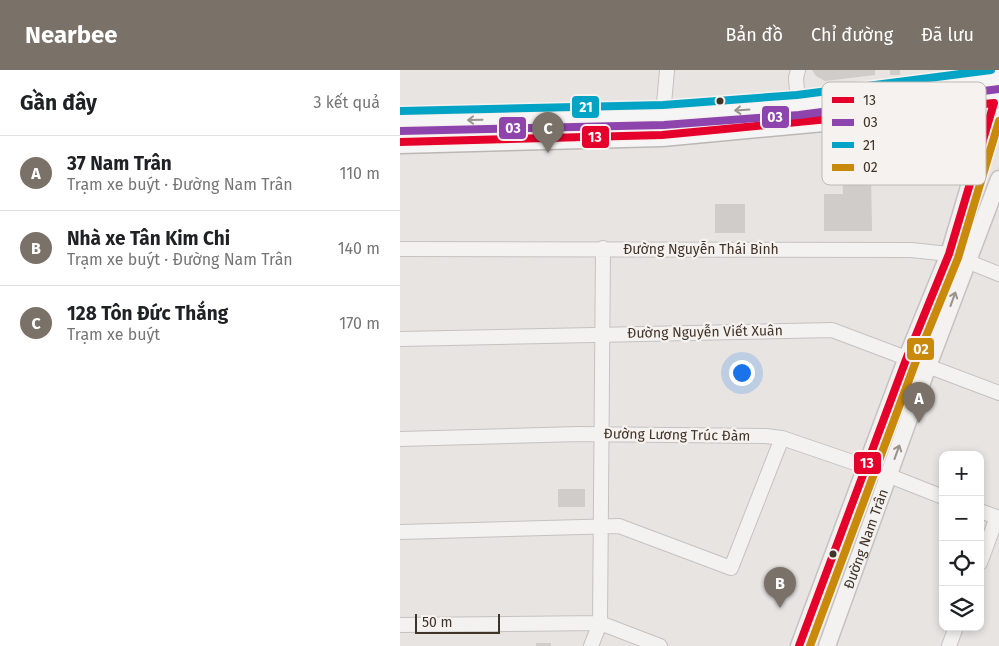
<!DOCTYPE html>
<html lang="vi">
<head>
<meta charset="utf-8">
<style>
	:root { --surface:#fff; --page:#f6f6f6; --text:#202124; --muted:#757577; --line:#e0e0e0; --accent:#7a7169 }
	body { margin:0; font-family:"Fira Sans",sans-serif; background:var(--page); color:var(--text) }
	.controls { position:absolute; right:15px; bottom:15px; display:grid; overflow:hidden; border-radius:10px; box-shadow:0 2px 8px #0003 }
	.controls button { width:45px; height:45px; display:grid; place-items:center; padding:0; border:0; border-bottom:1px solid var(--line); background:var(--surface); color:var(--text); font:25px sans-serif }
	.scale { position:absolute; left:15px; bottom:12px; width:85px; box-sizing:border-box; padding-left:5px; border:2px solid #403328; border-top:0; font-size:14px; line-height:18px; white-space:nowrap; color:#403328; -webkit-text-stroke:4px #f6f2ef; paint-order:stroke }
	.you { position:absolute; left:341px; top:302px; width:18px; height:18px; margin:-12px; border:4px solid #fff; border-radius:50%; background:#1a73e8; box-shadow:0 0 0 8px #1a73e833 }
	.badge { display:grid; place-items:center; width:32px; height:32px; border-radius:50%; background:var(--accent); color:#fff; font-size:16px; font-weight:700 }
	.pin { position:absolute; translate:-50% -41px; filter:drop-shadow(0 1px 2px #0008) }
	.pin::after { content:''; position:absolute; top:26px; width:18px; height:15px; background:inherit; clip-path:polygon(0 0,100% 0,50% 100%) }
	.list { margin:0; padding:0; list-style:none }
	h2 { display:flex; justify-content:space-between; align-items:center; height:65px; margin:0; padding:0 20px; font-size:21px }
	h2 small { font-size:16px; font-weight:400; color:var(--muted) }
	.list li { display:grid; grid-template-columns:32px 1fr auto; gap:15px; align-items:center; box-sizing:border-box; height:75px; padding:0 20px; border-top:1px solid var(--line) }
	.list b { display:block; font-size:19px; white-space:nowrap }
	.list p { margin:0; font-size:16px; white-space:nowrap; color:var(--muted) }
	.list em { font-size:16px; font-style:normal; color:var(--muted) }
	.icon { flex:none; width:28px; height:28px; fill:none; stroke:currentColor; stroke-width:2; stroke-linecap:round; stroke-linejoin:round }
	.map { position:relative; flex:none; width:599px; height:576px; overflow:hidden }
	header { display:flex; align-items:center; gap:30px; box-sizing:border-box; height:70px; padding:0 25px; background:var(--accent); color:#fff }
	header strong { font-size:24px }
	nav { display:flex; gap:28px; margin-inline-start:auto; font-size:18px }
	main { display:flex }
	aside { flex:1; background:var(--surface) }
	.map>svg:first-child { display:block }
</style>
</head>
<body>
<header>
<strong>Nearbee</strong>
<nav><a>Bản đồ</a><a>Chỉ đường</a><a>Đã lưu</a></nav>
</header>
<main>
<aside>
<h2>Gần đây<small>3 kết quả</small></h2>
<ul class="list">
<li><span class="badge">A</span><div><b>37 Nam Trân</b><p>Trạm xe buýt · Đường Nam Trân</p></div><em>110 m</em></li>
<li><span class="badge">B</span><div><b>Nhà xe Tân Kim Chi</b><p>Trạm xe buýt · Đường Nam Trân</p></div><em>140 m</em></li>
<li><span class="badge">C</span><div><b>128 Tôn Đức Thắng</b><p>Trạm xe buýt</p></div><em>170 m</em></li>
</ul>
</aside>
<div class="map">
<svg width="599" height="576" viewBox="0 0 599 576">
	<rect width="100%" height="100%" fill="#e7e4e2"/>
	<path fill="#cfccca" d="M 412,0 L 475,0 L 475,5 L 425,11 L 416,6 Z
		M 490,0 L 500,0 L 500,5 L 490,5 Z
		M 442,100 L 471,100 L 472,161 L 424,161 L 424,124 L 443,124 Z
		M 315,134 L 345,134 L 345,163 L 315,163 Z
		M 158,419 L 185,419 L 185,437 L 158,437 Z
		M 136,573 L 151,573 L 151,576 L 136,576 Z"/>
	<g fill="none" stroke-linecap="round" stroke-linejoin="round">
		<g stroke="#c5c2c0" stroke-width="16">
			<path id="minor" d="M 398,0 L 396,8 L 398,35
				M 263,45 L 267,0
				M 0,179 L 511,180 L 549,184 L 599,204
				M 0,269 L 432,260 L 599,323
				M 0,369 L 178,364 L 366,366 L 382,368 L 467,397 L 543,427
				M 580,441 L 599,448
				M 0,462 L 219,456 L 331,498 L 382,368
				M 580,493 L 597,447
				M 0,555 L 200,553 L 260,576
				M 191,576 L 200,553 L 203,178
				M 549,576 L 556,557"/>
		</g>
		<g stroke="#c5c2c0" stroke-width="19">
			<g id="tertiary">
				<path d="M 399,576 L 507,287 L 549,184 L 597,23"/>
				<path id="s1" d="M 427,576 L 528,296 L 599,109"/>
			</g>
		</g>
		<g stroke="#bbb7b4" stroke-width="25">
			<path id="trunk" d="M 0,51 L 263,45 L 398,35 L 599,9
				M 0,72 L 262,65 L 543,39 L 599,32"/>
		</g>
		<use href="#minor" stroke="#f3f2f1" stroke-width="14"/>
		<use href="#tertiary" stroke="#f3f2f1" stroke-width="16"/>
		<use href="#trunk" stroke="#f6f5f5" stroke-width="22"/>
		<g stroke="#f6f2ef" stroke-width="11">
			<path id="bus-1" d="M 0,72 L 262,65 L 594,33 L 549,184 L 507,287 L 399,576"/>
		</g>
		<g stroke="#f6f2ef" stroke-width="11">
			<path id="bus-2" d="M 0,61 L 264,55 L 399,45 L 599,19"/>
		</g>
		<g stroke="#f6f2ef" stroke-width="11">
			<path id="bus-3" d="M 0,41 L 263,35 L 397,25 L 591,0"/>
		</g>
		<g stroke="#f6f2ef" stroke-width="11">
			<path id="bus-4" d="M 410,576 L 516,291 L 558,188 L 599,51"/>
		</g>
		<use href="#bus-1" stroke="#e4002b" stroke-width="8"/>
		<use href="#bus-2" stroke="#8e44ad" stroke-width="8"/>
		<use href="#bus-3" stroke="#03a3c6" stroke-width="8"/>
		<use href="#bus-4" stroke="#c9890a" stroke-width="8"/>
	</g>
	<defs><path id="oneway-shaft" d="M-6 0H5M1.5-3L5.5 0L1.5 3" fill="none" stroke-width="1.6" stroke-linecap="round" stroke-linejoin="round" transform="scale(1.25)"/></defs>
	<g stroke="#9b948e">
		<use href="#oneway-shaft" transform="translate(342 40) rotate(176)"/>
		<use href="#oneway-shaft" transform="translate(75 50) rotate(179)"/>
	</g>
	<g stroke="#9a928c">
		<use href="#oneway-shaft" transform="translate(553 229) rotate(-70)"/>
		<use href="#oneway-shaft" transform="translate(497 382) rotate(-70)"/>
	</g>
	<g fill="#403328" stroke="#f6f2ef" stroke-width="2">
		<circle cx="320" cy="31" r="4.5"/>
		<circle cx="433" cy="484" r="4.5"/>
	</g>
	<g text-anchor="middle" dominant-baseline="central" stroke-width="4.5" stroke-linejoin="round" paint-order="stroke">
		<g font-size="14" fill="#403328" stroke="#f6f2ef">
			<text x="301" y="179">Đường Nguyễn Thái Bình</text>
			<text transform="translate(305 262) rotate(-1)">Đường Nguyễn Viết Xuân</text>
			<text transform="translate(277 365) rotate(1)">Đường Lương Trúc Đàm</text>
			<text stroke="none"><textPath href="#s1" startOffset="114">Đường Nam Trân</textPath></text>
		</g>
	</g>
	<rect x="422" y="12" width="164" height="103" rx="8" fill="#f6f2ef" stroke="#bfb9b3" stroke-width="1"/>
	<rect x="432" y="27" width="22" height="6" fill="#e4002b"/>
	<rect x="432" y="49" width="22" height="7" fill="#8e44ad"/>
	<rect x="432" y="72" width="22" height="6" fill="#03a3c6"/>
	<rect x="432" y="94" width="22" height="7" fill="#c9890a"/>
	<g font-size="14" fill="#403328">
		<text x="463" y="35">13</text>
		<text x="463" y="57">03</text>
		<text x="463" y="80">21</text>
		<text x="463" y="102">02</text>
	</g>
	<g stroke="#f6f2ef" stroke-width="2">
		<rect x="171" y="25" width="29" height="24" rx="5" fill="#03a3c6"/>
		<rect x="361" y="35" width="29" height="24" rx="5" fill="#8e44ad"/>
		<rect x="98" y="46" width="29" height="24" rx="5" fill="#8e44ad"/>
		<rect x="181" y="55" width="29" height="24" rx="5" fill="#e4002b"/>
		<rect x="506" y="267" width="29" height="24" rx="5" fill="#c9890a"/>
		<rect x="453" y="381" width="29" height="24" rx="5" fill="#e4002b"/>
	</g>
	<g font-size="14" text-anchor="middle" font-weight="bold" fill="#fff">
		<text x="186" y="42">21</text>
		<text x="375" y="52">03</text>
		<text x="113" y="63">03</text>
		<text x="195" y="72">13</text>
		<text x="521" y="284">02</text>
		<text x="467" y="398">13</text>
	</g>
</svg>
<div class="controls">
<button>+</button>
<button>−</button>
<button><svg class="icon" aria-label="locate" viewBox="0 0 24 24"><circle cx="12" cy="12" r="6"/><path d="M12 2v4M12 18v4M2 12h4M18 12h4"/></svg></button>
<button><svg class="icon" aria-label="layers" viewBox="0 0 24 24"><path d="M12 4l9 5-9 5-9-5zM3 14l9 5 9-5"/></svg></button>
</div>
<div class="scale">50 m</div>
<div class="you"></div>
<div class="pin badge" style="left:519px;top:353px">A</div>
<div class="pin badge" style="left:380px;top:538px">B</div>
<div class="pin badge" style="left:148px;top:83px">C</div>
</div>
</main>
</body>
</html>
